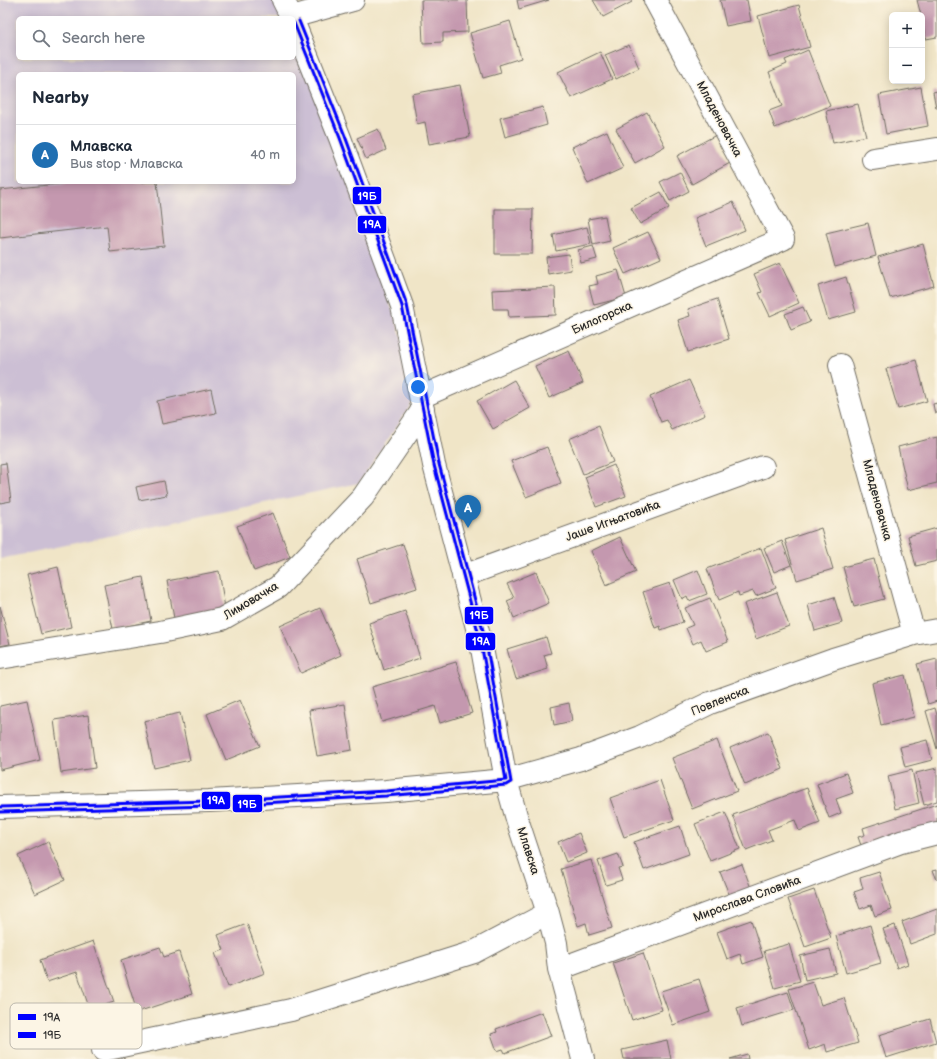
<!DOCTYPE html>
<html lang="en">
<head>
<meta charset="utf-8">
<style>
	:root { --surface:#fff; --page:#f6f6f7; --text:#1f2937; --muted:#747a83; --line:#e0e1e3; --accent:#1f6fb2 }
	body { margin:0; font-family:"Balsamiq Sans",sans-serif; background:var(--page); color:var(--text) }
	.controls { position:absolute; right:12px; top:12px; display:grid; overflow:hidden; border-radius:6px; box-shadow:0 2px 10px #0003 }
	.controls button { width:36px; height:36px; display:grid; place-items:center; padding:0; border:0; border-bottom:1px solid var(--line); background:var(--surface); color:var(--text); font:20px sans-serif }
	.you { position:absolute; left:418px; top:387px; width:14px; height:14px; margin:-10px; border:3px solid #fff; border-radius:50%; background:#1a73e8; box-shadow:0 0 0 6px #1a73e833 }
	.badge { display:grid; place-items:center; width:26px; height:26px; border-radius:50%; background:var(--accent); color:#fff; font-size:13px; font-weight:700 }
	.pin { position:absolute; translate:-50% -33px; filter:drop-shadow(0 1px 2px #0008) }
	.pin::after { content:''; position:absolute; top:21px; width:14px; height:12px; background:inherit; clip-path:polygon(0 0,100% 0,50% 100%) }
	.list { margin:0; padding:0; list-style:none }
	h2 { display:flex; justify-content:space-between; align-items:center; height:52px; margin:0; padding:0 16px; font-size:17px }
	h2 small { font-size:13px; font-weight:400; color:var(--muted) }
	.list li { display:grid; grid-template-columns:26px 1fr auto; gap:12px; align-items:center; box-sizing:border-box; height:60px; padding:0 16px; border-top:1px solid var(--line) }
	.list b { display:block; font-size:15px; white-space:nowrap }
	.list p { margin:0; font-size:13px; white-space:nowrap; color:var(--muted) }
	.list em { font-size:13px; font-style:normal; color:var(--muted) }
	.icon { flex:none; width:22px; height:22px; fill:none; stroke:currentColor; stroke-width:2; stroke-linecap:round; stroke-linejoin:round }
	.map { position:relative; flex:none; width:937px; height:1059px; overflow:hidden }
	.search { position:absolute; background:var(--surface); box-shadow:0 2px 10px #0003; left:16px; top:16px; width:280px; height:44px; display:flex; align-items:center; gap:10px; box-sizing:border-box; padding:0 14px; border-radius:6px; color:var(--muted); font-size:15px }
	.panel { position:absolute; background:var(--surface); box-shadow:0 2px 10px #0003; left:16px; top:72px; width:280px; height:112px; border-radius:6px }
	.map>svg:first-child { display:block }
</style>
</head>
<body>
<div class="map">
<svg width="937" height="1059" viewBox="0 0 937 1059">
	<rect width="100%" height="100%" fill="#fcf5e5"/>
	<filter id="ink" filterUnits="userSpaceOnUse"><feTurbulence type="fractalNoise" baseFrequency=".025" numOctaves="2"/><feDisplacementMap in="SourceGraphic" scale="8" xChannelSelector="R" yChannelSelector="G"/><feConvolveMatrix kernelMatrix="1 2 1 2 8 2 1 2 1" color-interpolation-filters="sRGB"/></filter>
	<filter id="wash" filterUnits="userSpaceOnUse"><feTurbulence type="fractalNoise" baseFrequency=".012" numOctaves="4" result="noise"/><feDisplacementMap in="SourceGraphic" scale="16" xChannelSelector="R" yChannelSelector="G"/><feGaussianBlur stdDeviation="0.9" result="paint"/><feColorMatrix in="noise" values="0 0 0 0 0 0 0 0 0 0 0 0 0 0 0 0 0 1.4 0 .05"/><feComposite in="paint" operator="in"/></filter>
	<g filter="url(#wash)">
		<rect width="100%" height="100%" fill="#f0e5c7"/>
		<path fill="#ccbfd4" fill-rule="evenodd" d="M 0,0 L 283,0 L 292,18 L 18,18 L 18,58 L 294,58 L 294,23 L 420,391 L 359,483 L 0,559 ZM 18,74 L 294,74 L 294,182 L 18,182 Z"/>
		<g id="blocks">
			<path fill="#c498af" d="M 421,0 L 467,0 L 468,32 L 443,33 L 443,42 L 423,43 Z
				M 517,0 L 549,0 L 519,9 Z
				M 593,0 L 631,0 L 632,2 L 603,17 Z
				M 720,0 L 747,0 L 751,21 L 726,26 Z
				M 917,0 L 937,0 L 937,37 L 926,39 L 922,21 L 922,15 L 921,15 Z
				M 799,5 L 810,47 L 769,58 L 758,16 Z
				M 510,21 L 521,58 L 499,65 L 501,73 L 483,78 L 470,33 Z
				M 629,45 L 639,68 L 616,79 L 605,55 Z
				M 808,50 L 830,106 L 775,128 L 769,111 L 782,106 L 769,72 L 787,64 L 785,60 Z
				M 600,52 L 612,79 L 571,98 L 558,72 Z
				M 460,85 L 470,137 L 429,144 L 425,122 L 417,124 L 412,94 Z
				M 921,87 L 928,126 L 886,134 L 879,95 Z
				M 937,91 L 937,108 L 936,108 L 933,92 Z
				M 858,104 L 866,136 L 833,143 L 826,111 Z
				M 543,107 L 547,125 L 505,137 L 500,118 Z
				M 647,112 L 665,146 L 635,163 L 616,129 Z
				M 378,129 L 386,150 L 366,159 L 357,138 Z
				M 607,131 L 623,168 L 588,184 L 572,147 Z
				M 716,135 L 730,163 L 692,184 L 677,156 Z
				M 680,172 L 689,191 L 670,201 L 660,182 Z
				M 77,182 L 157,182 L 164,246 L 110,252 L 107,226 L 0,238 L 0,190 Z
				M 661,192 L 669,208 L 640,224 L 631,208 Z
				M 733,202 L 745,230 L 706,246 L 695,218 Z
				M 495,209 L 533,209 L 532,254 L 495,254 Z
				M 605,216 L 610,241 L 593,245 L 588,219 Z
				M 868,223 L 876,256 L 835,267 L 826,233 Z
				M 587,227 L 591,244 L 556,251 L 553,235 Z
				M 648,232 L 661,258 L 625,274 L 613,248 Z
				M 923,244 L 934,286 L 890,298 L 878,257 Z
				M 593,246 L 597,259 L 581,263 L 578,250 Z
				M 569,254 L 571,270 L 548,274 L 546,257 Z
				M 780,263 L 799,303 L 770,316 L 759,293 L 762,292 L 754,274 Z
				M 618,270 L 626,297 L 594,305 L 589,286 L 598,284 L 596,276 Z
				M 846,277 L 856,312 L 828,320 L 818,286 Z
				M 555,287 L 556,315 L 509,317 L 508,309 L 493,309 L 492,290 Z
				M 717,299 L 729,339 L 688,352 L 678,320 L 690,316 L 688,309 Z
				M 803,307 L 810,322 L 791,330 L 785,314 Z
				M 569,351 L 583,383 L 549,398 L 535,366 Z
				M 916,360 L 927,401 L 898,409 L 886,369 Z
				M 514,380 L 530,408 L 493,429 L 477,401 Z
				M 689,380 L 705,415 L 672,430 L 667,420 L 661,422 L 650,397 Z
				M 211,389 L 216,413 L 162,424 L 157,401 Z
				M 937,403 L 937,413 L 935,414 L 933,404 Z
				M 599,426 L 613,462 L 583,474 L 569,439 Z
				M 937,437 L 937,483 L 908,490 L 898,447 Z
				M 547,447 L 561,483 L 526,497 L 511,461 Z
				M 6,463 L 11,501 L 0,503 L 0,464 Z
				M 614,465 L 626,496 L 596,507 L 585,477 Z
				M 164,481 L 167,495 L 139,500 L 136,487 Z
				M 273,513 L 290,557 L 254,571 L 237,526 Z
				M 821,528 L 833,569 L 797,580 L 785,540 Z
				M 937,528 L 937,561 L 916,566 L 908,536 Z
				M 620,537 L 636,572 L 606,585 L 591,551 Z
				M 782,541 L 791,565 L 774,572 L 764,548 Z
				M 403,544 L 417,588 L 371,603 L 357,559 Z
				M 761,548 L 776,588 L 756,596 L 753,591 L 739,596 L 738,592 L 719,600 L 707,569 Z
				M 874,559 L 884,599 L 854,607 L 843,567 Z
				M 58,567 L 71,627 L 41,634 L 27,575 Z
				M 698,570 L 707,594 L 689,601 L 687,596 L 682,599 L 674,580 Z
				M 219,571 L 225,608 L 174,618 L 167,581 Z
				M 536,572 L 549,603 L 514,618 L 507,601 L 514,598 L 507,584 Z
				M 143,577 L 151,621 L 113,629 L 104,585 Z
				M 670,583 L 683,622 L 661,630 L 660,626 L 655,628 L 643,592 Z
				M 777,592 L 789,626 L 756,639 L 744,604 Z
				M 834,597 L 842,623 L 815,631 L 808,605 Z
				M 710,598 L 728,642 L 706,651 L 701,640 L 693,644 L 686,628 L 693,625 L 685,608 Z
				M 0,606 L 10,644 L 0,646 Z
				M 320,608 L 341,655 L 301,673 L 280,626 Z
				M 405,611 L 420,658 L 384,670 L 369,623 Z
				M 546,637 L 551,653 L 544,655 L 548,669 L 516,679 L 507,649 Z
				M 937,659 L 937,701 L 928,704 L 917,664 Z
				M 456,662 L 472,713 L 440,723 L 435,706 L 382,722 L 372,687 Z
				M 905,675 L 914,717 L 881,725 L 872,683 Z
				M 27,700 L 40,760 L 0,770 L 0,706 Z
				M 240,700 L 260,746 L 226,760 L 207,714 Z
				M 569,703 L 572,721 L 554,725 L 551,707 Z
				M 345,704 L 352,750 L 317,756 L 309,710 Z
				M 935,708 L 937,715 L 937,749 L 926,711 Z
				M 180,713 L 190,760 L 154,768 L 144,721 Z
				M 88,715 L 95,768 L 61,773 L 54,720 Z
				M 768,732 L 783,769 L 745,785 L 730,748 Z
				M 717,740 L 737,791 L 692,809 L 672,758 Z
				M 927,740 L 932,760 L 905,767 L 900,747 Z
				M 937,768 L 937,801 L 924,805 L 916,773 Z
				M 912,770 L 919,803 L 895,809 L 888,776 Z
				M 846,773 L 853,793 L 836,799 L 841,813 L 829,818 L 817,784 Z
				M 660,780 L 674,820 L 624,837 L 610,798 Z
				M 807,788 L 820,823 L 799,831 L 795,820 L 768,830 L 772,840 L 746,850 L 733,815 Z
				M 937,804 L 937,824 L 862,848 L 858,837 L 865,835 L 863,828 Z
				M 725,812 L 740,849 L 710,861 L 695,824 Z
				M 680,826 L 689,854 L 644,870 L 634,842 Z
				M 579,833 L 587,853 L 566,862 L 558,842 Z
				M 48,842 L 65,880 L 35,894 L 18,856 Z
				M 618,854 L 623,867 L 618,868 L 622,880 L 606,885 L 598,861 Z
				M 591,860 L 612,928 L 589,935 L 586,923 L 578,926 L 561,869 Z
				M 742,864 L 752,891 L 731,899 L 720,872 Z
				M 937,869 L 937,880 L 933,870 Z
				M 879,872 L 892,910 L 875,916 L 871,905 L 860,909 L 854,892 L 863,889 L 860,878 Z
				M 814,890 L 831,938 L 805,947 L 788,899 Z
				M 937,909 L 937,934 L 910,944 L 902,922 Z
				M 751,920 L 763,957 L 743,964 L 740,954 L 727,959 L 717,932 Z
				M 247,924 L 265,973 L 228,987 L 215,953 L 224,950 L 218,935 Z
				M 870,925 L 881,963 L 846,973 L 836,936 Z
				M 895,925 L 908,964 L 897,968 L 883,929 Z
				M 93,941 L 114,1002 L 90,1010 L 77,972 L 47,982 L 40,960 Z
				M 789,944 L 800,981 L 775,988 L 764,951 Z
				M 160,947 L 164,957 L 179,952 L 192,994 L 137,1012 L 121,960 Z
				M 830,949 L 836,973 L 805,980 L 800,956 Z
				M 643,953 L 662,1010 L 632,1020 L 613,963 Z
				M 699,979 L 710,1012 L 673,1025 L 661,991 Z
				M 813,982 L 821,1005 L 844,998 L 858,1043 L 827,1052 L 825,1044 L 809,1050 L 789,989 Z
				M 788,992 L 794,1010 L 742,1026 L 737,1008 Z
				M 542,1012 L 551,1036 L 505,1053 L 503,1049 L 497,1051 L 491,1034 L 497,1032 L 496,1029 Z
				M 930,1019 L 936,1042 L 886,1058 L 879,1035 Z
				M 667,1040 L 671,1059 L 624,1059 L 622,1050 Z
				M 747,1054 L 748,1059 L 730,1059 Z"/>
		</g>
	</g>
	<g filter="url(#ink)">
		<use href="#blocks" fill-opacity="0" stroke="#706c62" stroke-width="1"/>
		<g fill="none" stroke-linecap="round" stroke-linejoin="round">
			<g stroke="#706c62" stroke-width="24">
				<path id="minor" d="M 283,0 L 292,18
					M 292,17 L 353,0
					M 294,23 L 340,138 L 402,306 L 434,465 L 481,643 L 506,780 L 517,819 L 548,913 L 556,943 L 559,969 L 583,1059
					M 873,159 L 937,149
					M 840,365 L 914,634
					M 421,397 L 783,239 L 655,0
					M 463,576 L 763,467
					M 0,658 L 160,632 L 222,619 L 278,587 L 363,497 L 423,409
					M 0,807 L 209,801 L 386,791 L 506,780 L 581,759 L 640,737 L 710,703 L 833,659 L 914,634 L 937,630
					M 559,969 L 901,842 L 937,833
					M 103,1050 L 291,1010 L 474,952 L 548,913"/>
			</g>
			<use href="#minor" stroke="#fff" stroke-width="22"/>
			<g stroke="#fcf5e5" stroke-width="6">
				<path id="bus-1" d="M 0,807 L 209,801 L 386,791 L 506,780 L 481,643 L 434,465 L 402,306 L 340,138 L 294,23"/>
			</g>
			<g stroke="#fcf5e5" stroke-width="6">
				<path id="bus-2" d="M 0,812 L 209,806 L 386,796 L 506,785 L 511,782 L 486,642 L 439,464 L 407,305 L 345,136 L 299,21"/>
			</g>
			<use href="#bus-1" stroke="#00f" stroke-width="3"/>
			<use href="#bus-2" stroke="#00f" stroke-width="3"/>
		</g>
	</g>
	<g text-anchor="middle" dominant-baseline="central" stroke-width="3" stroke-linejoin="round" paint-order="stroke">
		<g font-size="12" fill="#2b2b2b" stroke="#fcf5e5">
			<text transform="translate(719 119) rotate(62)">Младеновачка</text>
			<text transform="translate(602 318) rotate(-24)">Билогорска</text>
			<text transform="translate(877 500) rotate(75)">Младеновачка</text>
			<text transform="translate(613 521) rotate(-20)">Јаше Игњатовића</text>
			<text transform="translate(251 601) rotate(-31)">Лимовачка</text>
			<text transform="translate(720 701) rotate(-22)">Повленска</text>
			<text transform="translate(528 851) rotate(72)">Млавска</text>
			<text transform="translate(747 899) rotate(-20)">Мирослава Словића</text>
		</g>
	</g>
	<rect x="10" y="1003" width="132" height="46" rx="6" fill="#fcf5e5" stroke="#bdb8ad" stroke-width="1"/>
	<rect x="18" y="1014" width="18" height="6" fill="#00f"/>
	<rect x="18" y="1032" width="18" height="6" fill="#00f"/>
	<g font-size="11" fill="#2b2b2b">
		<text x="43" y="1021">19А</text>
		<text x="43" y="1039">19Б</text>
	</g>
	<g stroke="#fcf5e5" stroke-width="1.5">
		<rect x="352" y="186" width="30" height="19" rx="4" fill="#00f"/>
		<rect x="357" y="215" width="30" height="19" rx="4" fill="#00f"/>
		<rect x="464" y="606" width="30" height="19" rx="4" fill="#00f"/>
		<rect x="465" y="632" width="31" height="19" rx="4" fill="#00f"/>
		<rect x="201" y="791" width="30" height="19" rx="4" fill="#00f"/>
		<rect x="232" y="794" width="31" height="19" rx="4" fill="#00f"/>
	</g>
	<g font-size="11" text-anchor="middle" font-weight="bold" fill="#fff">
		<text x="367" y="200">19Б</text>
		<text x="372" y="228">19А</text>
		<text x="479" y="619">19Б</text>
		<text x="481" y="645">19А</text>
		<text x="216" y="804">19А</text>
		<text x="247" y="808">19Б</text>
	</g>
</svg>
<div class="controls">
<button>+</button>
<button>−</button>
</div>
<div class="you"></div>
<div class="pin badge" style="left:468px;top:528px">A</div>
<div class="search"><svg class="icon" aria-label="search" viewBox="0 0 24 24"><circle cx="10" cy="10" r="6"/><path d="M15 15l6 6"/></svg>Search here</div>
<section class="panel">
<h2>Nearby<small></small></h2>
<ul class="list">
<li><span class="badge">A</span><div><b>Млавска</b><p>Bus stop · Млавска</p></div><em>40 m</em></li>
</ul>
</section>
</div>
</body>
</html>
